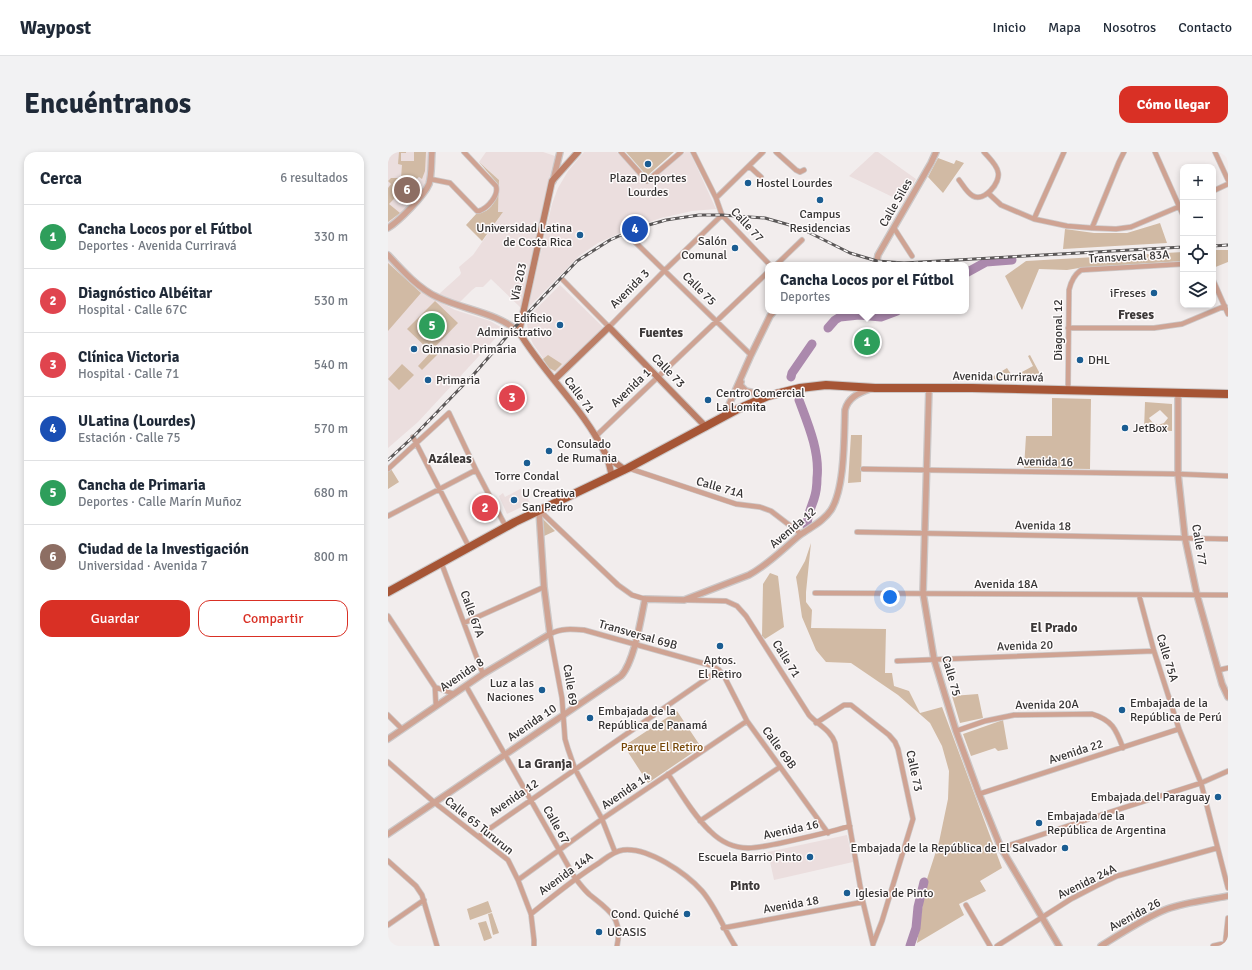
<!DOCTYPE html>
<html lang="es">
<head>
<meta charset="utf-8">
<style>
	:root { --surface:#fff; --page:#f2f2f3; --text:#1f2937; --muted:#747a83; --line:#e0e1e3; --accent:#d93025 }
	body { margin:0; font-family:Signika,sans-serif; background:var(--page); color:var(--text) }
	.controls { position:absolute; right:12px; top:12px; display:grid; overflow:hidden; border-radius:8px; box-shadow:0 2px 6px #0003 }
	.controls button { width:36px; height:36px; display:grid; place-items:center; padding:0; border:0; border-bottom:1px solid var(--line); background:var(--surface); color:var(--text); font:20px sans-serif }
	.you { position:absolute; left:502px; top:445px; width:14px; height:14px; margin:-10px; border:3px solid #fff; border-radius:50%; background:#1a73e8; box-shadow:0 0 0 6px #1a73e833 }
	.badge { display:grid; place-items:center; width:26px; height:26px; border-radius:50%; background:var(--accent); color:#fff; font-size:13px; font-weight:700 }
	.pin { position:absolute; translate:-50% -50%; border:2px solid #fff; box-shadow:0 1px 4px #0006 }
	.popup { position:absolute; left:377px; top:110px; width:204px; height:52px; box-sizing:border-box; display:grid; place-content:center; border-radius:8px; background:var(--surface); filter:drop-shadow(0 1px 3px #0005); font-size:13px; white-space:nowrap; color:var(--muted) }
	.popup b { font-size:15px; color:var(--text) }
	.popup::after { content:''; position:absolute; left:50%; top:100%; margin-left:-8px; border:8px solid transparent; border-top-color:var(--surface) }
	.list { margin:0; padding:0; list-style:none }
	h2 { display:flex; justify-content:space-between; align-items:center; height:52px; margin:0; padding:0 16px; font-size:17px }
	h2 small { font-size:13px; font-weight:400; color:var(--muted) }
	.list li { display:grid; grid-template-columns:26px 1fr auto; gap:12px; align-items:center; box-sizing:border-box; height:64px; padding:0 16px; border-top:1px solid var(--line) }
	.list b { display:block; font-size:15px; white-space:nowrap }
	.list p { margin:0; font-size:13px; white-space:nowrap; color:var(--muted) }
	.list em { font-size:13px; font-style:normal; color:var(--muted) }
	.actions { display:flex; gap:8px; padding:12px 16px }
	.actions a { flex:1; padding:9px 0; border:1px solid var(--accent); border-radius:12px; text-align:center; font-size:14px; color:var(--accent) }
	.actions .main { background:var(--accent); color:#fff }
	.icon { flex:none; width:22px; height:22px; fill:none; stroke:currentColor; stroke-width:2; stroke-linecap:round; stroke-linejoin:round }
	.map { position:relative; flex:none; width:840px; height:794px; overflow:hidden; border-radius:12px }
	header { display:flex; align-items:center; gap:24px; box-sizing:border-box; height:56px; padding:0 20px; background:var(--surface); border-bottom:1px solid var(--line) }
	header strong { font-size:19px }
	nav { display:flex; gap:22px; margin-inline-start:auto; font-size:14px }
	.intro { display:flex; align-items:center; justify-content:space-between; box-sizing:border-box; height:96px; padding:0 24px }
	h1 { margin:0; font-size:28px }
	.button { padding:10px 18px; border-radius:12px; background:var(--accent); color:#fff; font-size:14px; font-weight:700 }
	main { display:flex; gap:24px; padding:0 24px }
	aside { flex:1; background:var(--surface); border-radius:12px; box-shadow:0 2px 6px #0003 }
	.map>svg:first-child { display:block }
</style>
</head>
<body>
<header>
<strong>Waypost</strong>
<nav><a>Inicio</a><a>Mapa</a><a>Nosotros</a><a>Contacto</a></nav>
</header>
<div class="intro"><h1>Encuéntranos</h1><a class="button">Cómo llegar</a></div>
<main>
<aside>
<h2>Cerca<small>6 resultados</small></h2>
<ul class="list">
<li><span class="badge" style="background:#2e9e5b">1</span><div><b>Cancha Locos por el Fútbol</b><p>Deportes · Avenida Curriravá</p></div><em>330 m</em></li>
<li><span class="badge" style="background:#e0444e">2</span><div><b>Diagnóstico Albéitar</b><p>Hospital · Calle 67C</p></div><em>530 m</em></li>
<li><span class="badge" style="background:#e0444e">3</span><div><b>Clínica Victoria</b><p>Hospital · Calle 71</p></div><em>540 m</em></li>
<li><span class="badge" style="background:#1a4fb4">4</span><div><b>ULatina (Lourdes)</b><p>Estación · Calle 75</p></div><em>570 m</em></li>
<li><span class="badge" style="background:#2e9e5b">5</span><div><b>Cancha de Primaria</b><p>Deportes · Calle Marín Muñoz</p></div><em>680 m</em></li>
<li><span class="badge" style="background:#8d6e63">6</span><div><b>Ciudad de la Investigación</b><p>Universidad · Avenida 7</p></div><em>800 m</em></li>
</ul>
<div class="actions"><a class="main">Guardar</a><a>Compartir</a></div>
</aside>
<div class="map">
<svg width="840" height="794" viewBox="0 0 840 794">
	<rect width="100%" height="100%" fill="#f2eded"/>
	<path fill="#ebdede" d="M 0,0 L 41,0 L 41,33 L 0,76 Z
		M 98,0 L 155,0 L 167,4 L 156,47 L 133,156 L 103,127 L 95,135 L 88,135 L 84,138 L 71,151 L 51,142 L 72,123 L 73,121 L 71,115 L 85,103 L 115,60 L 110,60 L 111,28 L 91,10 Z
		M 196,0 L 229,0 L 259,32 L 297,0 L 302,0 L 328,57 L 304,59 L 273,66 L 243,76 L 210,91 L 191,104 L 140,156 L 164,52 L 170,36 L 180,19 Z
		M 487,0 L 490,0 L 528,27 L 515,50 L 461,24 Z
		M 0,109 L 37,142 L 67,158 L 102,169 L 116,177 L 30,270 L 0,296 Z
		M 172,133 L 215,175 L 169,220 L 165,220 L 145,192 L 142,185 L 139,173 L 140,167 L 144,161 Z
		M 134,336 L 142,351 L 119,362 L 111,344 L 115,341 L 117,345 Z
		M 459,683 L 465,710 L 386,728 L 380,700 Z"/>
	<path fill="#d1baa4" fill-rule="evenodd" d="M 11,0 L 18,0 L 18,1 L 13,1 L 13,9 L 26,9 L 26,0 L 38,0 L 37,19 L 34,27 L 31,25 C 21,34 10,42 1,52 L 12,61 L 0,70 L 0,36 L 3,32 L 0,29 L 3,26 L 13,26 L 14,13 L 10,12 Z
		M 238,0 L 286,0 L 259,24 Z
		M 550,6 L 566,12 L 568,8 L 576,11 L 555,41 L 540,25 Z
		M 91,10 L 111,28 L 110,60 L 115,60 L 94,89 L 78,73 L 89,61 C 104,62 112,43 109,31 Z
		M 772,71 L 779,91 L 675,97 L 677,77 L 706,81 L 739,81 Z
		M 825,98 L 840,98 L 840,110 L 825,116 Z
		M 795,100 L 795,109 L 691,116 L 679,118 L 651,117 L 634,158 L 617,124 L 638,109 Z
		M 0,111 L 33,141 L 0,179 Z
		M 47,149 L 70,171 L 46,196 L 51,201 L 34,218 L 30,214 L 43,200 L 19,177 Z
		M 474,179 L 488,181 L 485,202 L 470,200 Z
		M 160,203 L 174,212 L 167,219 L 161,216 L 155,207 Z
		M 642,203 L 651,220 L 652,229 L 601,227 L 619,216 L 625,225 L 645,214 L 640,204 Z
		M 14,212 L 26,223 L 11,238 L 0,227 Z
		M 664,246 L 703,247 L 702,317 L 636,316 L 638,284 L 664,284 Z
		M 757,250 L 784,252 L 784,279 L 756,278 ZM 772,258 L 780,266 L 776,271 L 770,273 L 764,270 L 761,266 Z
		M 463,283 L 474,283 L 473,330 L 460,331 Z
		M 3,317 L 11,330 L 0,337 L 0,320 Z
		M 153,365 L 167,379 L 154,385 Z
		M 423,391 L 418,440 L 418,450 L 424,458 L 423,476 L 498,477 L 497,521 L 504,521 L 506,534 L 521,539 L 532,561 L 554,555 L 614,716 L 592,729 L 598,739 L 571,752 L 576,763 L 529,791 L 538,730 L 551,690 L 560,647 L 561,619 L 554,594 L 542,571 L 510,543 L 463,511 L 438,510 L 428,498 L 414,465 L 410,437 L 408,425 L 417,409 Z
		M 382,421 L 390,424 L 396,475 L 377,487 L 374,484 L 375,432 Z
		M 590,542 L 595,566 L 572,571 L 564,544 Z
		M 289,559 L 313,595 L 260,631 L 236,594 Z
		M 615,568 L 620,597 L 610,599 L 607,596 L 583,604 L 575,582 Z
		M 100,749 L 104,760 L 82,768 L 79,757 Z
		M 104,761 L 111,781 L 105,783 L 100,762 Z
		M 98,769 L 104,786 L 96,789 L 90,771 Z"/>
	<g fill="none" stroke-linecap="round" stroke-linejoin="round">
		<path stroke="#ab89ad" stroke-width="9" d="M 578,121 L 598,110 L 624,108
			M 440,176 L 447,168 L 452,165 L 471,163 L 493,165 L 509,159
			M 403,225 L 404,221 L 424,192
			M 411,248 C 420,272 432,300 429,326 C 429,333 428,341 426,347 C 423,356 419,364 419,374
			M 522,794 L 528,776 L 530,755 L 536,730"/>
		<g stroke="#ccc8c8" stroke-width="6">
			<path id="minor" d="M 233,0 L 259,29 L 293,0
				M 305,0 L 328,46 L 334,63 L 382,113
				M 388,0 L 408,18 L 412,20 L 416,18
				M 767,0 L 795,63
				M 827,0 L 840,28
				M 361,14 L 373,25
				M 42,27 L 62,31 L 89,59 L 91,59 C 100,56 111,43 108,34 L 76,0
				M 571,28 C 575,33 579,41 585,44 C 596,50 613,31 610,20 C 609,13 601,6 596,0
				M 825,39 L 840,32
				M 600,41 L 613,53 L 646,67 L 679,74 L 704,76 L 728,77 L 743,75 L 795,53
				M 328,46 L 375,0
				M 646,67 L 676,0
				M 506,76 L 524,104
				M 704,76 L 731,10 L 736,0
				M 244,87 L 363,203
				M 388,113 L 414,88
				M 175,128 L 221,175 L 277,118 L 334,63
				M 825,128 L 840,162
				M 680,176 L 766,176 L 794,172 L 837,154
				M 680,238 L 681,138 C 683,129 686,123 693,118 L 795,112
				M 25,285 L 81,395
				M 207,285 L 380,120
				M 240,316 L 348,352 L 372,355 L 383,359 L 413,382
				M 0,317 L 61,261 L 88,318 L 118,375
				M 475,317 L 790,322 L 840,324
				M 151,358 L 230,433 L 244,443 L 257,447
				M 0,364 L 88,318
				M 469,380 L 840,387
				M 53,410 L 95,522
				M 427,441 L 840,443
				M 751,443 L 766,499 L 791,577 L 813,631 L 840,736
				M 297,448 L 338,449 L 349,454 L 358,464 L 421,563 C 430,573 443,578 447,591 L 475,750 L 485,792
				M 0,464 L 47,535
				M 76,471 L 156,435
				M 509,509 L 766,499
				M 831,518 L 840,516
				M 78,534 L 187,726 C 192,732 196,738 202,743 C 221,758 235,766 229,794
				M 47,535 L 66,542
				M 47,535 L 48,554
				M 0,563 L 14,577
				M 428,571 L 456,553 L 463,553 L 501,583 L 507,590 L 510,597 L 525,667 L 494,769 L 485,792
				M 568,579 L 597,569 L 626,563 L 704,562 C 724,568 728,577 735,596
				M 0,610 L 47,651 L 120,708 L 130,728 L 143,762 L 146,788 L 146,794
				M 280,622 C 293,641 305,663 322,679 C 332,689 345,696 360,696 C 371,696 382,693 393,691 C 416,686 439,681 462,674
				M 591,642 L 791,577
				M 312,669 L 392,615
				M 91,684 L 331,518
				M 613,696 L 713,663 L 813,631 L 840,619
				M 227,700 L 214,667 L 187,617 L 180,597 L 177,587 L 174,546 L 162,482 C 173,476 184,477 196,478 L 325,514 L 331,518 L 336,524 L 359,569 L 440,681
				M 0,709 L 28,734 L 34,743 L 49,794
				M 130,728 L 214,667 L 359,569
				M 578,753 L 602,794
				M 143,762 C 165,744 187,726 211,711 C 218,706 226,699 235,698 C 260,695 298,721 314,739 C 327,754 336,777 347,794
				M 0,773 L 36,748
				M 335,776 L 475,750
				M 609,794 L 683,747 L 708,734 L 729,724 L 829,696
				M 825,794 L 838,791
				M 837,794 L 840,766"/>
		</g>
		<g stroke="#ccc8c8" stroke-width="8">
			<path id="tertiary" d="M 165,29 L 172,0
				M 0,76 C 11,69 36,44 41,32 C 44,22 43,10 44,0
				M 0,103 C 13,117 31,137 49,145 C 76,158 108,160 131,180
				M 488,113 L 490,103 L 543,11 L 548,0
				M 353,230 L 352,233 L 358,239 L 379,244
				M 541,236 L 535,441 L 546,507 L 568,579 L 591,642 L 613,696 L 671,794
				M 790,241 L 790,322 L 797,386 L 809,443 L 834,532 L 840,545
				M 336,264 L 363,203 L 382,164 L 386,159
				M 0,587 L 95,522 L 162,482 L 156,435 L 151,358
				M 0,682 L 233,524 C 246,510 253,467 257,447 L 296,448 L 361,423 C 381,412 395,397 412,383 C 423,375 435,370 443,358 C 457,336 456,285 457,258 C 460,246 470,241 482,237
				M 713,794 C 734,781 756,766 779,757 C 798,750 820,748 840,744"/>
		</g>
		<g stroke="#ccc8c8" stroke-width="8">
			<path id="secondary" d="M 190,0 L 164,29 L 131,180 C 157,223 196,257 218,303 C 221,310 222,317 224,324
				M 166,228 L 221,175 L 318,275
				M 218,304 L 237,318"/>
		</g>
		<g stroke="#ccc8c8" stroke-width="10">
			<path id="trunk" d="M 0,440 L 127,370 L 240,316 L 350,257 L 380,244 L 412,236 L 438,233 L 487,236 L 584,236 L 840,242"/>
		</g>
		<use href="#minor" stroke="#cfa393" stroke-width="4.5"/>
		<use href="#tertiary" stroke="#cfa393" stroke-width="5.5"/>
		<use href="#secondary" stroke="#bc7e66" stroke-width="6"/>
		<use href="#trunk" stroke="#a65535" stroke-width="8"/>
		<g stroke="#5a5757" stroke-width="3">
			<path id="rail" d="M 825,94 L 840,93
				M 0,308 L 25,285 L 86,222 L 135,166 L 189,109 L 222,88 L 247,77 L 278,68 L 311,63 L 334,63 L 377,66 L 412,76 L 462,101 L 489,109 L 516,111 L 795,95"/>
		</g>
		<use href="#rail" stroke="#fefbfb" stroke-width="1.5" stroke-dasharray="4.5" stroke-linecap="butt"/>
	</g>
	<g fill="#1a5d92" stroke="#fefbfb" stroke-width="1.5">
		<circle cx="260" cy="12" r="4"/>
		<circle cx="360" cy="31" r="4"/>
		<circle cx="432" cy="48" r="4"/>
		<circle cx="192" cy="83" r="4"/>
		<circle cx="347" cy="96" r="4"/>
		<circle cx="766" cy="141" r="4"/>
		<circle cx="172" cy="173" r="4"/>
		<circle cx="26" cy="197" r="4"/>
		<circle cx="692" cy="208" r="4"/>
		<circle cx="40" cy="228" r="4"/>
		<circle cx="320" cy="248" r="4"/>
		<circle cx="737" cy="276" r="4"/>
		<circle cx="161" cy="299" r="4"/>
		<circle cx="139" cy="311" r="4"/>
		<circle cx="126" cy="348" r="4"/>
		<circle cx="332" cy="494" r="4"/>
		<circle cx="154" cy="538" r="4"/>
		<circle cx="734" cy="558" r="4"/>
		<circle cx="202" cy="566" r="4"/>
		<circle cx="830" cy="645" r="4"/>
		<circle cx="651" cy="671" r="4"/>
		<circle cx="677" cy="696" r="4"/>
		<circle cx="422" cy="705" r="4"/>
		<circle cx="459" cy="741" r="4"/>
		<circle cx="299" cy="762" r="4"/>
		<circle cx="211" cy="780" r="4"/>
	</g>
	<g text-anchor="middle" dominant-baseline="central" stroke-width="3" stroke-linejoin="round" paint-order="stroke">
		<g font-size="12" fill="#353333" stroke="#fefbfb" text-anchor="start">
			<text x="260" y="26" text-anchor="middle">Plaza Deportes<tspan x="260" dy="14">Lourdes</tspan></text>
			<text x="368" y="31">Hostel Lourdes</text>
			<text x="432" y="62" text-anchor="middle">Campus<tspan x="432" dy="14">Residencias</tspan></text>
			<text x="184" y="76" text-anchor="end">Universidad Latina<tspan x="184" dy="14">de Costa Rica</tspan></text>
			<text x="339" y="89" text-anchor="end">Salón<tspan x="339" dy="14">Comunal</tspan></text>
			<text x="758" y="141" text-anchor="end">iFreses</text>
			<text x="164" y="166" text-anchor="end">Edificio<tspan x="164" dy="14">Administrativo</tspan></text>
			<text x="34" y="197">Gimnasio Primaria</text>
			<text x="700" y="208">DHL</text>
			<text x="48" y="228">Primaria</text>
			<text x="328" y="241">Centro Comercial<tspan x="328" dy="14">La Lomita</tspan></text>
			<text x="745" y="276">JetBox</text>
			<text x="169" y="292">Consulado<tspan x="169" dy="14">de Rumania</tspan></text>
			<text x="139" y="324" text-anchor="middle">Torre Condal</text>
			<text x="134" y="341">U Creativa<tspan x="134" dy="14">San Pedro</tspan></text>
			<text x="332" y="508" text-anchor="middle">Aptos.<tspan x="332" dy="14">El Retiro</tspan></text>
			<text x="146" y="531" text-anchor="end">Luz a las<tspan x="146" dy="14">Naciones</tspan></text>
			<text x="742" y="551">Embajada de la<tspan x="742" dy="14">República de Perú</tspan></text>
			<text x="210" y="559">Embajada de la<tspan x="210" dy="14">República de Panamá</tspan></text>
			<text x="822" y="645" text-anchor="end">Embajada del Paraguay</text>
			<text x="659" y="664">Embajada de la<tspan x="659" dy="14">República de Argentina</tspan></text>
			<text x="669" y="696" text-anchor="end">Embajada de la República de El Salvador</text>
			<text x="414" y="705" text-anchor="end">Escuela Barrio Pinto</text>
			<text x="467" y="741">Iglesia de Pinto</text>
			<text x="291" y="762" text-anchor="end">Cond. Quiché</text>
			<text x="219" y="780">UCASIS</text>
		</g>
		<g font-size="12" fill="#353333" stroke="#fefbfb">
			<text transform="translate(508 51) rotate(-60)">Calle Siles</text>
			<text transform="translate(359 73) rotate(47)">Calle 77</text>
			<text transform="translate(741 105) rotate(-3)">Transversal 83A</text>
			<text transform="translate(131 130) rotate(-78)">Vía 203</text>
			<text transform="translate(242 137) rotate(-45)">Avenida 3</text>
			<text transform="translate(311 137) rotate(45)">Calle 75</text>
			<text transform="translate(670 178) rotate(-90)">Diagonal 12</text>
			<text transform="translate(280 219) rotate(46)">Calle 73</text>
			<text transform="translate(610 225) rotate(1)">Avenida Curriravá</text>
			<text transform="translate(243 236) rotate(-44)">Avenida 1</text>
			<text transform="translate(191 243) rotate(53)">Calle 71</text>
			<text transform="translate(657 310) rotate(1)">Avenida 16</text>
			<text transform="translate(332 336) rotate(16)">Calle 71A</text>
			<text transform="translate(655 374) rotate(1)">Avenida 18</text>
			<text transform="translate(405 376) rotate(-40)">Avenida 12</text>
			<text transform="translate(811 393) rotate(80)">Calle 77</text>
			<text x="618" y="432">Avenida 18A</text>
			<text transform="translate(84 462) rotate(70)">Calle 67A</text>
			<text transform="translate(250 483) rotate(16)">Transversal 69B</text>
			<text transform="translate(637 494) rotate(-2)">Avenida 20</text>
			<text transform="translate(779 506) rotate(73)">Calle 75A</text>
			<text transform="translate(398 507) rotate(58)">Calle 71</text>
			<text transform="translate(74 523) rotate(-34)">Avenida 8</text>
			<text transform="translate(563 524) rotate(74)">Calle 75</text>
			<text transform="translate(182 533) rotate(81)">Calle 69</text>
			<text transform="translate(659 553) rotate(-1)">Avenida 20A</text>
			<text transform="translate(144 571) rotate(-34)">Avenida 10</text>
			<text transform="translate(391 596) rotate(54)">Calle 69B</text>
			<text transform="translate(688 600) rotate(-18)">Avenida 22</text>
			<text transform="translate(526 619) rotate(78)">Calle 73</text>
			<text transform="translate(238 639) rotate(-34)">Avenida 14</text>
			<text transform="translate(126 646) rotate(-34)">Avenida 12</text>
			<text transform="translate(168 673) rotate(61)">Calle 67</text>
			<text transform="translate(91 674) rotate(39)">Calle 65 Tururun</text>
			<text transform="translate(403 678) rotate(-12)">Avenida 16</text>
			<text transform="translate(178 722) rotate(-36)">Avenida 14A</text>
			<text transform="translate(699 730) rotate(-26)">Avenida 24A</text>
			<text transform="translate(403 753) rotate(-10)">Avenida 18</text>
			<text transform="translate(747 763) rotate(-28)">Avenida 26</text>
		</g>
		<g font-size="12" fill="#764706" stroke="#fefbfb">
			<text x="274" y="595">Parque El Retiro</text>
		</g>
		<g font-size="13" font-weight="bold" fill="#3d3939" stroke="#fefbfb">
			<text x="748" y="163">Freses</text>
			<text x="273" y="181">Fuentes</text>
			<text x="62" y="307">Azáleas</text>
			<text x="666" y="476">El Prado</text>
			<text x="157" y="612">La Granja</text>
			<text x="357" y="734">Pinto</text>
		</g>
	</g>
</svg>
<div class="controls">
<button>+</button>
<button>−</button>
<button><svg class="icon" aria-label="locate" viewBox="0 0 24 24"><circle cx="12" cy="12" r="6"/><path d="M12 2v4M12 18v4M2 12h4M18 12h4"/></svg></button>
<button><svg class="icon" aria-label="layers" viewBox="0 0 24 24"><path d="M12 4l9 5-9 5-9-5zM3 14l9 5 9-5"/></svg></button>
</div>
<div class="you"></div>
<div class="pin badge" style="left:479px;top:190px;background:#2e9e5b">1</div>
<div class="popup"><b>Cancha Locos por el Fútbol</b>Deportes</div>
<div class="pin badge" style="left:97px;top:356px;background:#e0444e">2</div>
<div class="pin badge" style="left:124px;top:246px;background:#e0444e">3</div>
<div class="pin badge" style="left:247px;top:77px;background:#1a4fb4">4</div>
<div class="pin badge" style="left:44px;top:174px;background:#2e9e5b">5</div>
<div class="pin badge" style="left:19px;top:38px;background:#8d6e63">6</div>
</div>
</main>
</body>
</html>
